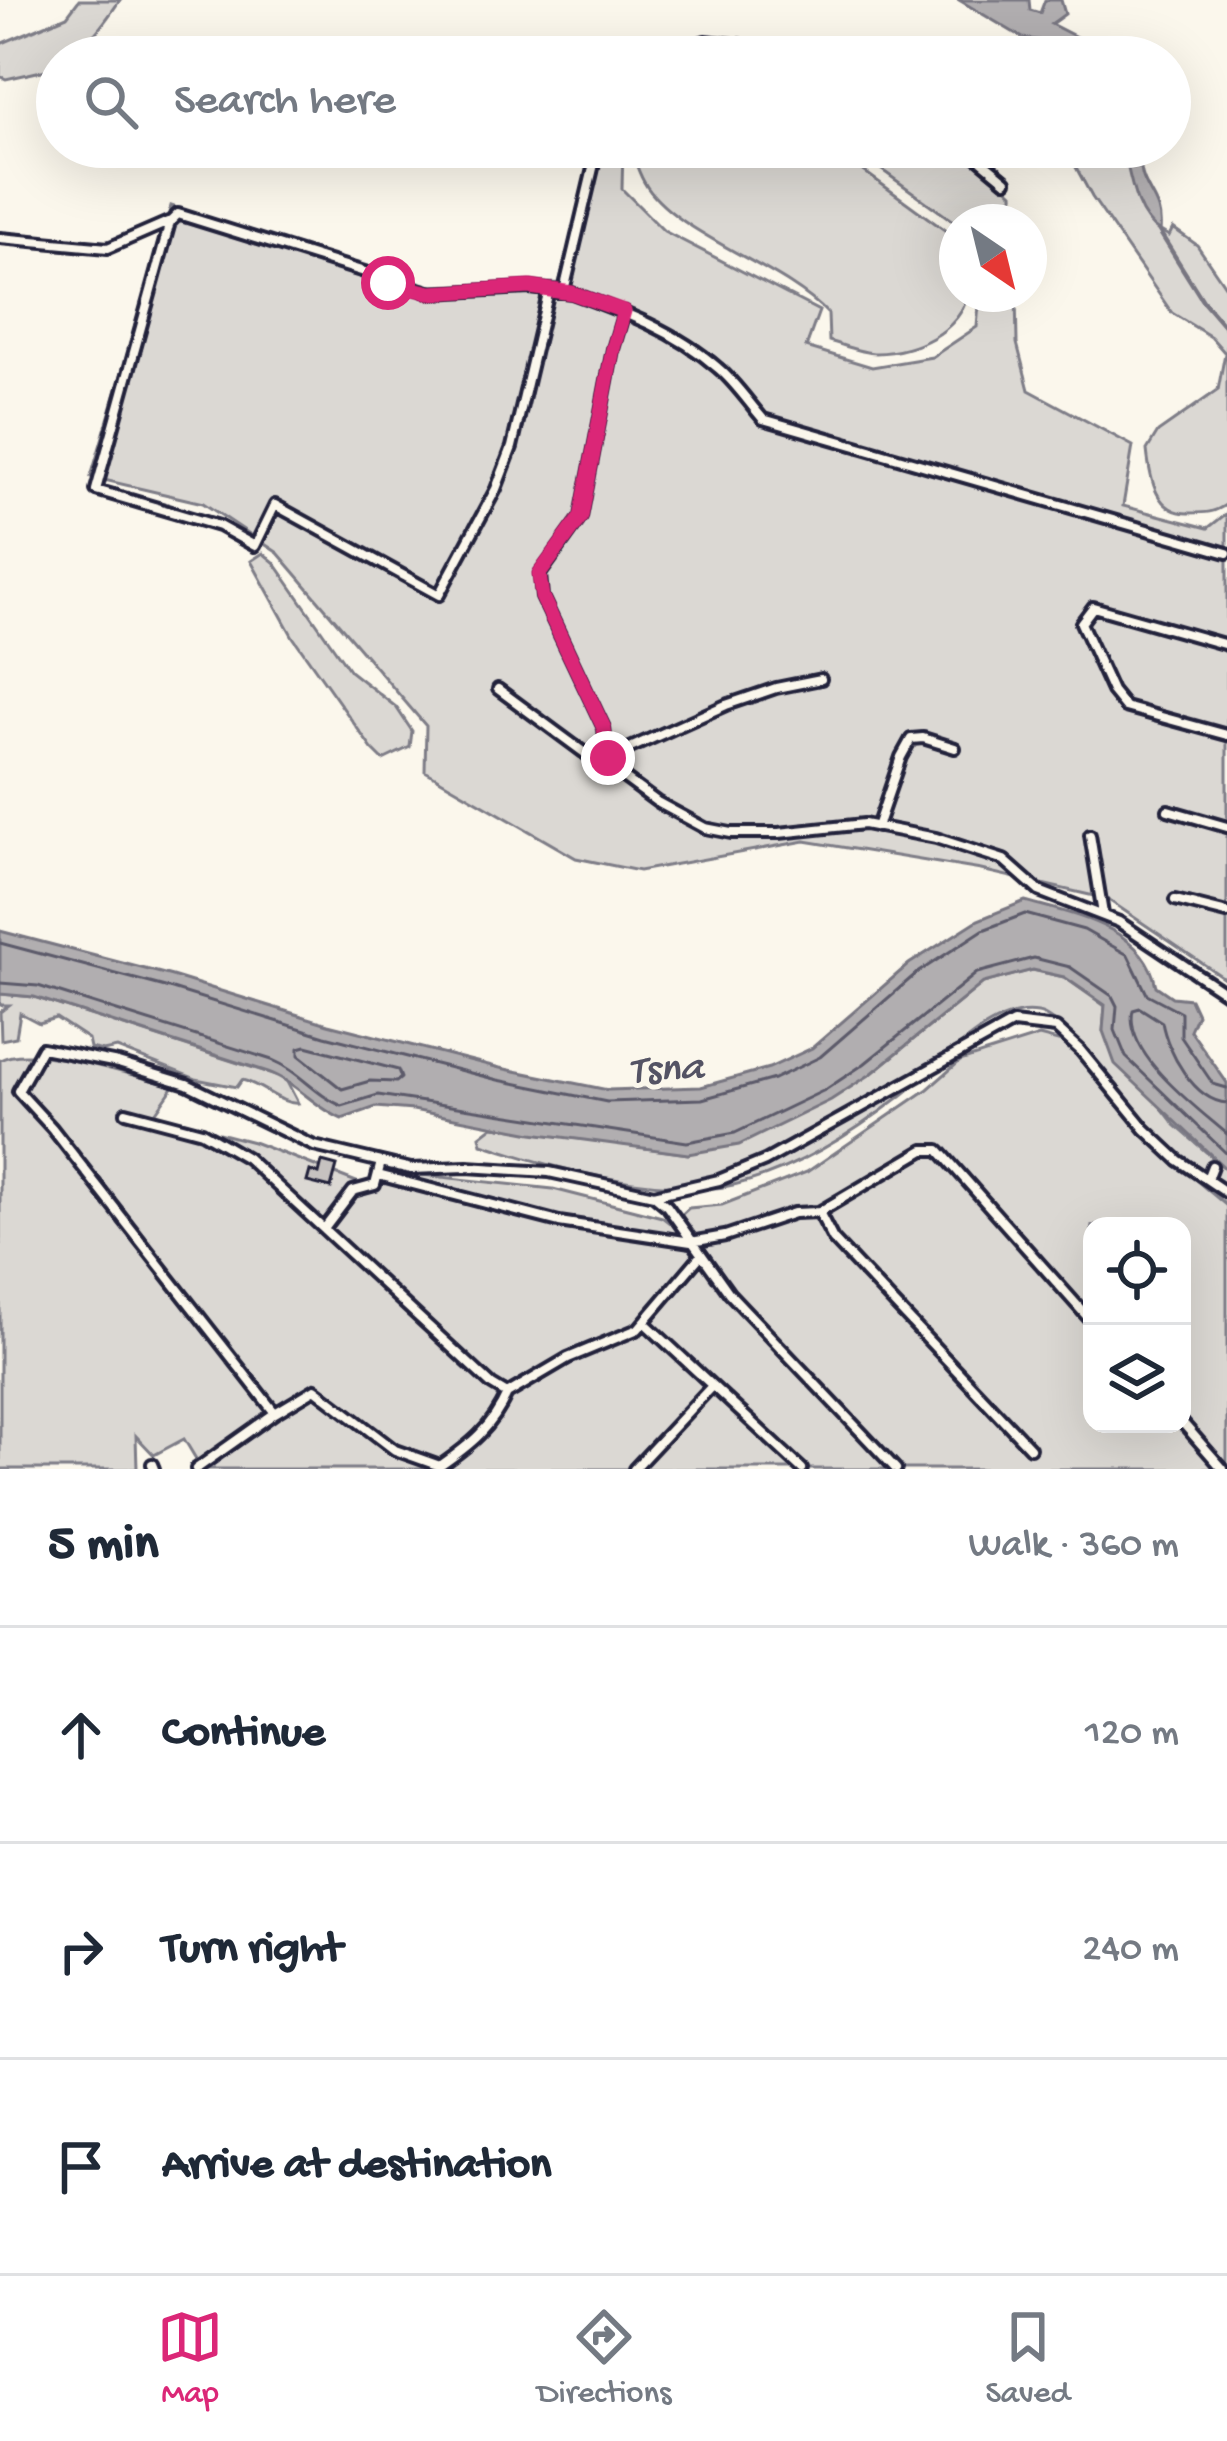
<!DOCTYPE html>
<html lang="en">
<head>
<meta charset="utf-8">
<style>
	:root { --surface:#fff; --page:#f6f6f7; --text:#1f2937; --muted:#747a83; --line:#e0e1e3; --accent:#db2777 }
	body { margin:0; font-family:"Gochi Hand",sans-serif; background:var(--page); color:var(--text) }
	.controls { position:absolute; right:36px; bottom:36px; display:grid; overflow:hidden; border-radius:24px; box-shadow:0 12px 48px #0002 }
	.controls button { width:108px; height:108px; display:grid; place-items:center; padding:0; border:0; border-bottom:3px solid var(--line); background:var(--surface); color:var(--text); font:60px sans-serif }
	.compass { position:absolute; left:939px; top:204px; width:108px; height:108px; border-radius:50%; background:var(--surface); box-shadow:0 12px 48px #0002; rotate:145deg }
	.stop { position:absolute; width:36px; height:36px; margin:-27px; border:9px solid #db2777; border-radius:50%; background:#fff }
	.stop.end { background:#db2777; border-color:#fff; box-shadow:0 3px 12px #0008 }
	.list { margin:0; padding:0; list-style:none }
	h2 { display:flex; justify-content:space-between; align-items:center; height:156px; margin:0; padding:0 48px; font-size:51px }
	h2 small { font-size:39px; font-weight:400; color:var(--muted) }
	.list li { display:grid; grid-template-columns:78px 1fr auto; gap:36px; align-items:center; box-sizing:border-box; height:216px; padding:0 48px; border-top:3px solid var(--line) }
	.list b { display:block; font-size:45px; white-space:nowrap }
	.list em { font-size:39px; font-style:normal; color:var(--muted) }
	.icon { flex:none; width:66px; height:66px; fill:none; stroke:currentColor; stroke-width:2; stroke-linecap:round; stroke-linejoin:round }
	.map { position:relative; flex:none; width:1227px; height:1469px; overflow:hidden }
	.search { position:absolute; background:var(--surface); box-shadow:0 12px 48px #0002; left:36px; right:36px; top:36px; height:132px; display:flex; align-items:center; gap:30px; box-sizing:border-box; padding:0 42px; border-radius:66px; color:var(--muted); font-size:45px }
	.sheet { height:804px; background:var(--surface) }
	nav { display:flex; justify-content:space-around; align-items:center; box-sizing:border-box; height:168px; border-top:3px solid var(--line); background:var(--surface); font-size:33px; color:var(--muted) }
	nav a { display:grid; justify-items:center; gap:6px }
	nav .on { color:var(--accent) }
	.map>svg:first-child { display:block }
</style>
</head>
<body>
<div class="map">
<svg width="1227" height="1469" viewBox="0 0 1227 1469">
	<rect width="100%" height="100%" fill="#fbf7ec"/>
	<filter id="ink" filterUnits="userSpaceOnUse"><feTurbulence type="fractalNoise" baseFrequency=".00833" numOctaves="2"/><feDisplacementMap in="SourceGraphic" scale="24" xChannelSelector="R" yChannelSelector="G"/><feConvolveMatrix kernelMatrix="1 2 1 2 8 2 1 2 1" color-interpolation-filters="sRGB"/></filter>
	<g filter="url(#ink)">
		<path fill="#dbd8d3" stroke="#7e7d87" stroke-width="3" fill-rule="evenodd" d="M 79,0 L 120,0 C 103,24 87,51 57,57 L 57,62 L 46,70 L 6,79 L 0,76 L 0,44 L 67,16 Z
			M 595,147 L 623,147 L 622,189 L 664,231 L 819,311 L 806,347 L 872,367 L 932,357 L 977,327 L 980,294 L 1016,294 L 1017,343 L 1029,390 L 1133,446 L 1123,506 L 1208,528 L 1227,513 L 1227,980 L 1107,899 L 981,870 L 805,841 L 639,871 L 576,858 L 425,771 L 426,726 L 278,553 L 203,503 L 91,477 L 171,206 L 418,286 L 559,283 Z
			M 630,147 L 821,147 L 865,172 L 957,239 L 957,294 L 968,294 C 959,333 914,352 876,353 C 862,353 843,345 829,341 L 828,314 C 784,266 673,234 644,182 C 638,172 634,158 630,147 Z
			M 850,147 L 963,147 L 1013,193 L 1014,222 L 957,224 Z
			M 1074,147 L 1123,147 C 1133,182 1135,219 1169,236 L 1173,228 L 1197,245 L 1227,289 L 1227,504 C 1214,513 1206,513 1190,513 C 1156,514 1150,479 1147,450 L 1158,432 L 1218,390 L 1225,353 L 1211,337 L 1172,313 L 1092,197 L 1071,158 Z
			M 263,553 L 274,562 L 350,671 L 396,707 L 412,731 L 410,747 L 383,760 L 372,749 L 293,637 L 251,561 Z
			M 1032,970 L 1064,977 L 1105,1006 L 1103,1031 L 1175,1125 L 1227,1170 L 1227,1195 C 1212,1185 1194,1176 1182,1164 C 1153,1136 1068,1018 1038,1013 C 990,1004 936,1070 901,1096 C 852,1134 786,1176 723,1187 C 709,1190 692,1187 678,1186 C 609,1183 548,1166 482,1144 L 480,1136 L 493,1126 L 688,1154 L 871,1074 L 983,983 Z
			M 0,994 L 34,997 L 285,1078 L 298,1103 C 281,1105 263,1085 242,1080 L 237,1087 L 196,1079 L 117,1048 L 103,1051 L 90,1048 L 88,1039 L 56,1018 L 39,1023 L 20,1013 L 16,1037 L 1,1040 L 0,1012 L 9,1005 L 0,1005 Z
			M 1039,1036 L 1062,1042 L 1074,1052 L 1143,1136 L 1227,1206 L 1227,1469 L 202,1469 L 184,1439 L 154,1455 L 136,1436 L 137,1469 L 0,1469 L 0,1060 C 31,1042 137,1077 174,1086 L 153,1116 L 253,1142 L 377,1190 L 385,1171 L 553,1189 L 662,1217 L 671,1224 L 689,1208 L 722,1205 L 807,1172 L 928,1089 L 960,1061 ZM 1092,1226 L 1182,1226 L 1182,1424 L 1092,1424 Z"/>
		<path fill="#b1aeb0" stroke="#787681" stroke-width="3" d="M 959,0 L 1029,0 L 1030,10 L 1040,13 L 1045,0 L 1061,0 L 1065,14 L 1051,24 L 1086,42 L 1102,57 L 1084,57 L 1064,44 L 1023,38 Z
			M 1123,147 L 1141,147 C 1135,192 1164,192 1160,232 C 1134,216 1130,174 1123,147 Z
			M 1025,901 C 1075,915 1144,927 1156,986 L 1172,997 L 1190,999 L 1197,1014 L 1190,1030 L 1227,1083 L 1227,1170 L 1115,1064 L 1103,1031 L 1105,1005 L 1064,977 L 1033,970 L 983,983 L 871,1074 L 831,1100 L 739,1145 L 688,1154 L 532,1133 L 413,1110 L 376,1107 L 342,1119 C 314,1107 296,1082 268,1072 L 34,997 L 0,994 L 0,931 L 172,976 L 328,1024 L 500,1068 L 608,1090 L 701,1087 L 769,1068 L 812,1048 L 909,964 L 978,920 Z"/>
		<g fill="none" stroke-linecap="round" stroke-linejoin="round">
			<path stroke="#5b5a6a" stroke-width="3" d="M 0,943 L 169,988 L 325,1036 L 498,1080 L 607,1102 L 702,1099 L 774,1079 L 820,1057 L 917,973 L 983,930 L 1025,914 L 1084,930 L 1128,955 L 1147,994 L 1181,1012 L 1181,1037 L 1213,1084 L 1227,1088
				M 0,983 L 38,986 L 272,1060 C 299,1071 315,1095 342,1106 L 378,1095 L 687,1142 L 735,1133 L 825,1090 L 864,1064 L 977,973 L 1034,958 L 1070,967 L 1112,996 L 1117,1006 L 1115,1030 L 1126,1057 L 1227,1154
				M 306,1046 L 398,1070 L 401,1078 L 396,1082 L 370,1081 L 342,1089 L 299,1055 L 299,1048 Z
				M 1227,1103 C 1194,1101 1167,1051 1162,1022 L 1140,1008 L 1133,1010 C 1123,1054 1196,1107 1227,1134"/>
			<path stroke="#787681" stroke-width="4.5" d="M 1159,231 L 1203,301 L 1227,329"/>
		</g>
		<path fill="#c6c2c0" stroke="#22223b" stroke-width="3" d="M 322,1162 L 337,1166 L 331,1188 L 307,1182 L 310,1171 L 319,1174 Z"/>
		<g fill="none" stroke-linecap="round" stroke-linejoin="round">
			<g stroke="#22223b" stroke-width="16">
				<path id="lane" d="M 657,57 L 705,41 L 762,47 L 795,57
					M 965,147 L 1006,181
					M 0,238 L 108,248 L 168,222
					M 549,290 L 512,447 L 496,489 L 439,595 L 275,505 L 255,546 L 219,526 L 96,490 L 170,222 L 178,214 L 432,293 L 530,288 L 572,293 C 624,312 676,331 718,368 C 735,382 748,402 763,419 L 1227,553
					M 564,291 L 598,147
					M 624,312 L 613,349 L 581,517 L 540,574 L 542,597 L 604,728 L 608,766 L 657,802 L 705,828 L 731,833 L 779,833 L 864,824 L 936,838 L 1004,860 L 1039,891 L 1119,922 L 1227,994
					M 1227,645 L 1093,607 L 1081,623 L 1112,691 L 1125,707 L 1227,735
					M 498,689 L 586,754 L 608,758 L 726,705 L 776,688 L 821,679
					M 1168,810 L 1227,827
					M 877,827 L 901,757 L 911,739 L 923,738 L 955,748
					M 1090,835 L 1103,914
					M 1175,900 L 1227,913
					M 126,1112 L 202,1132 L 247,1158 L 492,1385 L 507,1394 L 568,1358 L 638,1329 L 701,1255
					M 378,1175 L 559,1222 L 691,1242 L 725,1236 L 794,1213 L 819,1212 L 924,1150 L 939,1150 L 1092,1322
					M 1207,1179 L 1212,1166
					M 655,1196 L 667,1206 L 729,1293 L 896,1469
					M 819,1212 L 833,1239 L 1030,1448
					M 324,1229 L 353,1191 L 375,1185 L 381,1162
					M 644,1322 L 802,1469
					M 275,1413 L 315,1389 L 395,1450 L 440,1466 C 470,1445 492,1428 507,1394
					M 1182,1422 L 1223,1469
					M 152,1464 L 154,1469
					M 196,1469 L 275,1413 L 52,1128 L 18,1091 L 42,1048 L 118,1063 L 187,1084 L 314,1146 L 411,1169 L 467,1167 L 549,1172 L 654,1195 L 719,1180 L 765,1161 L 1013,1023 L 1056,1028 L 1080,1050 L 1145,1129 L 1178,1160 L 1227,1193
					M 634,1469 L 711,1387"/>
			</g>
			<use href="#lane" stroke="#fbf7ec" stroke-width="8"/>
		</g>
	</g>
	<g fill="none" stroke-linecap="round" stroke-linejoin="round" filter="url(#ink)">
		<path stroke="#db2777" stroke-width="15" d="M 388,283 L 431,293 L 530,287 L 572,293 L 624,311 L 613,349 L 581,517 L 539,574 L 542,597 L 604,728 L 608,758"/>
	</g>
	<g text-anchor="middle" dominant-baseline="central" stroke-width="10" stroke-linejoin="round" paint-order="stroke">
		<g font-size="42" font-style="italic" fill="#545364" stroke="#fbf7ec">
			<text transform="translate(666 1072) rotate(-3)">Tsna</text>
		</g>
	</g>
</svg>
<div class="controls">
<button><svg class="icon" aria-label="locate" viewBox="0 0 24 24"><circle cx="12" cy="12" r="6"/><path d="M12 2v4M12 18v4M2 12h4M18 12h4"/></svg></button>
<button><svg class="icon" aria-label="layers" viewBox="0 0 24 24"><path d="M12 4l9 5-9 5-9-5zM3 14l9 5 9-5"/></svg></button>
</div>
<svg class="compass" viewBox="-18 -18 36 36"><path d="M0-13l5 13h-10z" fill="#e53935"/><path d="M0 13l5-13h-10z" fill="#747a83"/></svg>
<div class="stop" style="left:388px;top:283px"></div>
<div class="stop end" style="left:608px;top:758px"></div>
<div class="search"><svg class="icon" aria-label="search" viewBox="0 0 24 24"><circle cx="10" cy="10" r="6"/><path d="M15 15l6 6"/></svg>Search here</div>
</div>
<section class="sheet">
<h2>5 min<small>Walk · 360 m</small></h2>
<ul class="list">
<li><svg class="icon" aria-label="ahead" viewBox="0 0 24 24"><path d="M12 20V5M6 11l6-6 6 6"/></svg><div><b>Continue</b></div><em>120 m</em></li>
<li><svg class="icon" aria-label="right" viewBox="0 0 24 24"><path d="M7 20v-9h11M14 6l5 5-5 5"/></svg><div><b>Turn right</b></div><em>240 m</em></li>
<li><svg class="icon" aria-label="arrive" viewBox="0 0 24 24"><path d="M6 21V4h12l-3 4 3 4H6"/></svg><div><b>Arrive at destination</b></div></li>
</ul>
</section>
<nav>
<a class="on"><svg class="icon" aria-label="map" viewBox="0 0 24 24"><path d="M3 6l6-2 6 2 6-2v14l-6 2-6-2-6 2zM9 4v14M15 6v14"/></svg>Map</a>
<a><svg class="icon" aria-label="directions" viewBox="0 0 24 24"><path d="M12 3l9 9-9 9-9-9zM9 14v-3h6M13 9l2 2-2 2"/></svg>Directions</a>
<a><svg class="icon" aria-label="saved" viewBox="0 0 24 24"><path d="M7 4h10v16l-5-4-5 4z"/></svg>Saved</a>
</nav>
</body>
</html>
